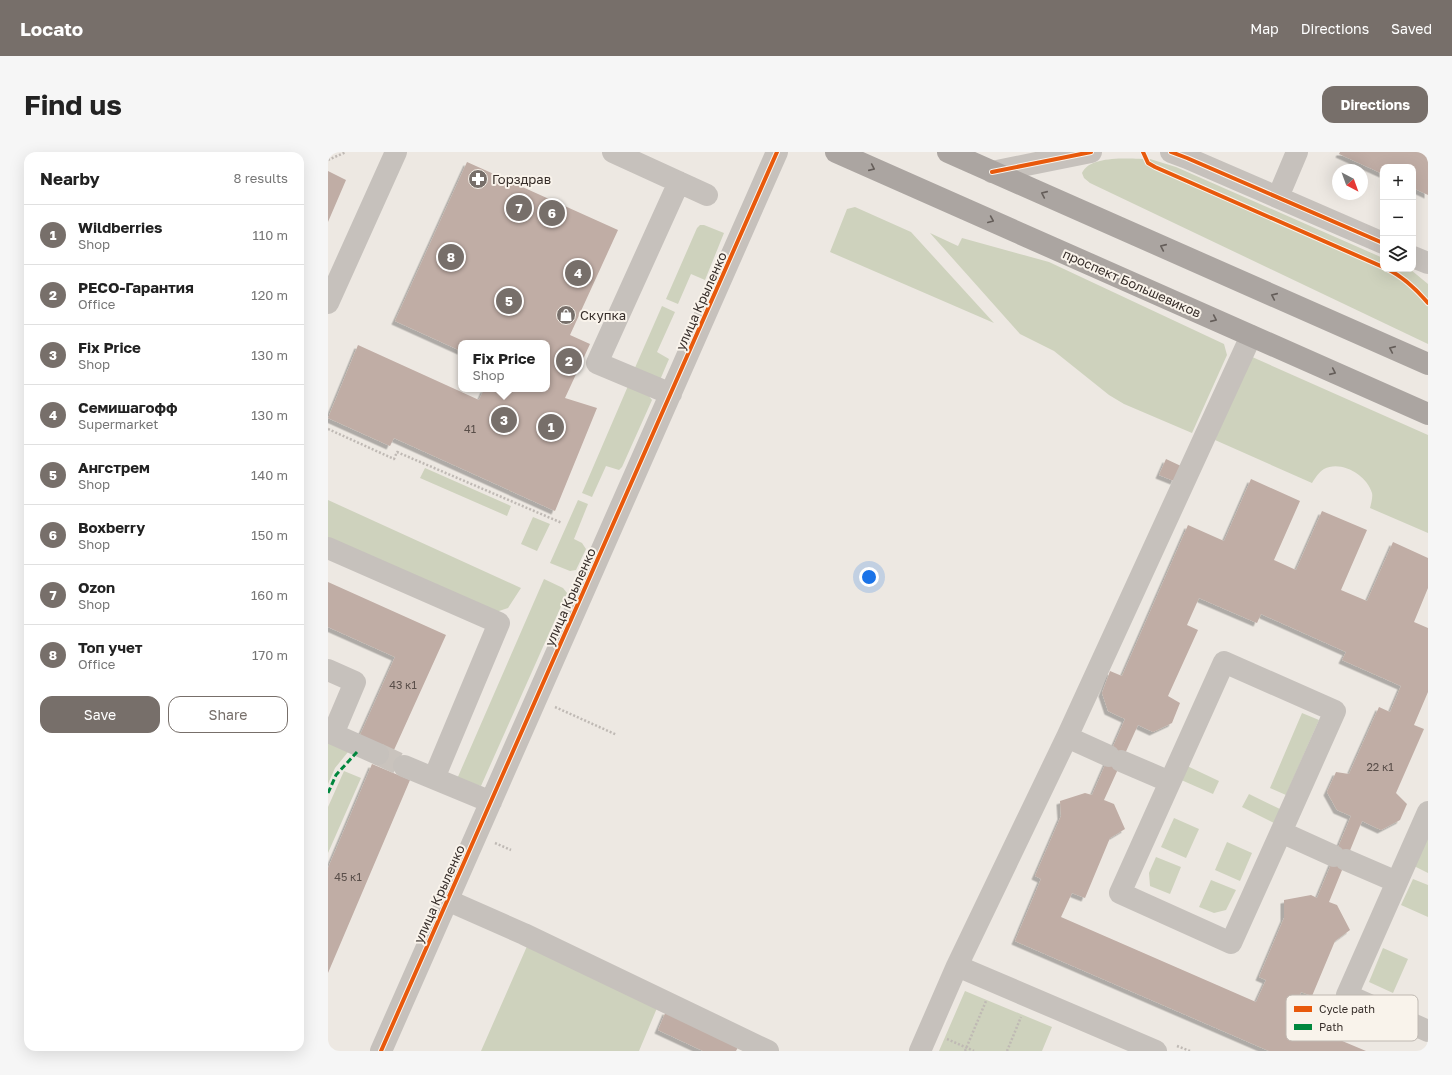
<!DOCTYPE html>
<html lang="en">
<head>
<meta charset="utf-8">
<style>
	:root { --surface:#fff; --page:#f6f6f6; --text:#222; --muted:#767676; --line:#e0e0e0; --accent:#776f6a }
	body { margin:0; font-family:"Golos Text",sans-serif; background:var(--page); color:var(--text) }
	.controls { position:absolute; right:12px; top:12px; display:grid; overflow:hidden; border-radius:8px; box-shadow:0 4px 16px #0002 }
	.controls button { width:36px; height:36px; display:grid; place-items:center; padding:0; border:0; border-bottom:1px solid var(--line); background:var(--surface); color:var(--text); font:20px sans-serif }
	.compass { position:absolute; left:1004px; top:12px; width:36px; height:36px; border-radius:50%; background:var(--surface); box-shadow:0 4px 16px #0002; rotate:139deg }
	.you { position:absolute; left:541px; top:425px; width:14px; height:14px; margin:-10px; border:3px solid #fff; border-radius:50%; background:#1a73e8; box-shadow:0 0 0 6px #1a73e833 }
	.badge { display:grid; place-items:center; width:26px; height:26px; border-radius:50%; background:var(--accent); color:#fff; font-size:13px; font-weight:700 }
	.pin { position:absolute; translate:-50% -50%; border:2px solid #fff; box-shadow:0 1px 4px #0006 }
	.popup { position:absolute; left:130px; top:188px; width:92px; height:52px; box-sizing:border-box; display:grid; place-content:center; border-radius:8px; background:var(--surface); filter:drop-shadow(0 1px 3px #0005); font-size:13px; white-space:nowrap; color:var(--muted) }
	.popup b { font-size:15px; color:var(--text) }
	.popup::after { content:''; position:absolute; left:50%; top:100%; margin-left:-8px; border:8px solid transparent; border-top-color:var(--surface) }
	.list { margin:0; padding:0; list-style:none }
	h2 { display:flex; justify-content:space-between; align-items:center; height:52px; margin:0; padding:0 16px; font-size:17px }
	h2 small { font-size:13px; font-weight:400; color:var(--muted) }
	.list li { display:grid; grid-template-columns:26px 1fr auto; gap:12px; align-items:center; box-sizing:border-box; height:60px; padding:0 16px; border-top:1px solid var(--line) }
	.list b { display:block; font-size:15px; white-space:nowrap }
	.list p { margin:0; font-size:13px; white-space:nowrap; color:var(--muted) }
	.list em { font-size:13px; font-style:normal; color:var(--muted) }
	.actions { display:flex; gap:8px; padding:12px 16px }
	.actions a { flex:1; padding:9px 0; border:1px solid var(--accent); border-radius:12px; text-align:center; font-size:14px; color:var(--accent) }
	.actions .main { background:var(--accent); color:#fff }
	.icon { flex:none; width:22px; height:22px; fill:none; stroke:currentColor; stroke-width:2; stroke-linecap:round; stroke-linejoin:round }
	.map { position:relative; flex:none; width:1100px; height:899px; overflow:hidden; border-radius:12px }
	header { display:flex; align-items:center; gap:24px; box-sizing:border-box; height:56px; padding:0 20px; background:var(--accent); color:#fff }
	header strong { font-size:19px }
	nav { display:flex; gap:22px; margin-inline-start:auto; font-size:14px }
	.intro { display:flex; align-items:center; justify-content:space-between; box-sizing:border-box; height:96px; padding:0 24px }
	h1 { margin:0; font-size:28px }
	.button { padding:10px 18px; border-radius:12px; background:var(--accent); color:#fff; font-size:14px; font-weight:700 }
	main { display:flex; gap:24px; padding:0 24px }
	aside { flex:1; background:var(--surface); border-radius:12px; box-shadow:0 4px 16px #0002 }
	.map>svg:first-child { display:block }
</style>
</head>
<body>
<header>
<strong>Locato</strong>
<nav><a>Map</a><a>Directions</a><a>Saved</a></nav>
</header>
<div class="intro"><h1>Find us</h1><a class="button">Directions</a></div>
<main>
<aside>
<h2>Nearby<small>8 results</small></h2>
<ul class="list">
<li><span class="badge">1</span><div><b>Wildberries</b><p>Shop</p></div><em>110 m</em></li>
<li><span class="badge">2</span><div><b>РЕСО-Гарантия</b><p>Office</p></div><em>120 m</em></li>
<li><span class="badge">3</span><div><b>Fix Price</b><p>Shop</p></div><em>130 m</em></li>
<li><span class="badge">4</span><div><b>Семишагофф</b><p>Supermarket</p></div><em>130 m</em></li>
<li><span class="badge">5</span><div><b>Ангстрем</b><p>Shop</p></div><em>140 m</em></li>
<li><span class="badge">6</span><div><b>Boxberry</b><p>Shop</p></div><em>150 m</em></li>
<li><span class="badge">7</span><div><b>Ozon</b><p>Shop</p></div><em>160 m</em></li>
<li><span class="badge">8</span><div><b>Топ учет</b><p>Office</p></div><em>170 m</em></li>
</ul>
<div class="actions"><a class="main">Save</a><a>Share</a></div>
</aside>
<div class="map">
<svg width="1100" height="899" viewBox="0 0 1100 899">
	<defs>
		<filter id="shadow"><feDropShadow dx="-3.5" dy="3.5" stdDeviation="0" flood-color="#0004"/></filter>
	</defs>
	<rect width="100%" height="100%" fill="#ede8e2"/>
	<path fill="#ced2bd" d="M 822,7 L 848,15 L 1055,106 L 1055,117 L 1080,117 L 1083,118 L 1100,132 L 1100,192 L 762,31 L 756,26 L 754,21 C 762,2 805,7 822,7 Z
		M 527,55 L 583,80 L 666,171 L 502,100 L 519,57 Z
		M 372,73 L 376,73 L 396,81 L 377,128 L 363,122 L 350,152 L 338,147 L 369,76 Z
		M 602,81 L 630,94 L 634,86 L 721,110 L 896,192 L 899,203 L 864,281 L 796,252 L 781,243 L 726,199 L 692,182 Z
		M 334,154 L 347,160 L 329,200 L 341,207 L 332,228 L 306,218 Z
		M 922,204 L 1100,283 L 1100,381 L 1042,356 C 1043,352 1045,345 1044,341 C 1039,323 1013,308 996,317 C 991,320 987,326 984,331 L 887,288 Z
		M 300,234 L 320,243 L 324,248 L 294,315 L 291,318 L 278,314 L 264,345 L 254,341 Z
		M 97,316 L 183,354 L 179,364 L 92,326 Z
		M 0,348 L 193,436 L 180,456 L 168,460 L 0,387 Z
		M 250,348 L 260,352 L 246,387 L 254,391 L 258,397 L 248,418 L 242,419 L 222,411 Z
		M 205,365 L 222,372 L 209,399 L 193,392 Z
		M 216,427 L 235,436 L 239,441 L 153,634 L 129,627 Z
		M 974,561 L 991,568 L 958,643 L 942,636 Z
		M 0,582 L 20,600 L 7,616 L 0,632 Z
		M 857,613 L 891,629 L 885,642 L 851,627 Z
		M 16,619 L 33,626 L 0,701 L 0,655 Z
		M 921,642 L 952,657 L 946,671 L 914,655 Z
		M 846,666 L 871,677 L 858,706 L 833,695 Z
		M 1100,680 L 1100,721 L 1084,713 Z
		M 899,690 L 924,701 L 912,729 L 887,718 Z
		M 828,705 L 853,715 L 842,742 L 822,734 L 821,721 Z
		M 1085,727 L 1100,733 L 1100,765 L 1073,753 Z
		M 883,728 L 908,738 L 898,758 L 886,761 L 871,755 Z
		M 200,792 L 329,856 L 311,899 L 153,899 Z
		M 1055,796 L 1080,807 L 1065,841 L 1041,830 Z
		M 637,839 L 724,875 L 714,899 L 611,899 Z"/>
	<path fill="#c0ada5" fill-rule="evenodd" filter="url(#shadow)" d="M 1012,0 L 1100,0 L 1100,43 L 1085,36 L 1085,15 L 1055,15 L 1055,22 L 1011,2 Z
		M 139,10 L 290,78 L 242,183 L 262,192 L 237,246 L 269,256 L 227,359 L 66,286 L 62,294 L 0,266 L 30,193 L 151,248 L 156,237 L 219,237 L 219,191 L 133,191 L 133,199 L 67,169 Z
		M 0,19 L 18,28 L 0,70 Z
		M 838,307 L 853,314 L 846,329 L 831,323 Z
		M 923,327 L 972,349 L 946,408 L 968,418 L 994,359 L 1039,378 L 1013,438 L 1039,449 L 1065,390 L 1100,406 L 1100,436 L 1086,470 L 1100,476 L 1100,540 L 1086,573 L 1096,577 L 1068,641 L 1079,652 L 1072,668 L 1053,678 L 1034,669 L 1001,750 L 1009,753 L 1022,778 L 1007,789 L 984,844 L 973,840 L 962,867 L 1038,899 L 941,899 L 687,789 L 713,727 L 707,724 L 733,664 L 732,649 L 757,641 L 764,643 L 797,567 L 780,559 L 774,541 L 782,519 L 794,524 L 860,373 L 896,389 ZM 871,446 L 929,471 L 933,462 L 1018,500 L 1014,508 L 1073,534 L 1062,560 L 1051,555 L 1021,622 L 1008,620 L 999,640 L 1009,658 L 1023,664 L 989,746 L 983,743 L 956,748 L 956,766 L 931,825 L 938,828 L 928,850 L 733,765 L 744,741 L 757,746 L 782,686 L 797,677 L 786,652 L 776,648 L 810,573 L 825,580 L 844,571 L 852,551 L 840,544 L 870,478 L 859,473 Z
		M 0,430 L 118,483 L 66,598 L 32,583 L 67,505 L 0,475 Z
		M 44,612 L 82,628 L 0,821 L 0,716 Z
		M 338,859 L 411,893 L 408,899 L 375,899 L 330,878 Z"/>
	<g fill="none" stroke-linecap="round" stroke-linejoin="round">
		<path stroke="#c9c3bd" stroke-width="22" stroke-dasharray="22 11" stroke-linecap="butt" d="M 50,602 L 76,614"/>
		<path stroke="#bfb9b4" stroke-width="2.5" stroke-dasharray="2 2" stroke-linecap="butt" d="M 0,8 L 18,0
			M 0,277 L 66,307 L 69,300 L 234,371
			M 227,555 L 289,583
			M 167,691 L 183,698
			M 619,887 L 646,899
			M 849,894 L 862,899
			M 637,899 L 658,849
			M 679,899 L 693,865"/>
		<path stroke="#c6c1bc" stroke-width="22" d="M 285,0 L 379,43
			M 843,0 L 859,6 L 1055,91
			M 664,20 L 763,0
			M 950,45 L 969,0
			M 1085,105 L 1100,111
			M 0,151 L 68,0
			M 343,242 L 269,211 L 351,30
			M 0,396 L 171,471 L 106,626
			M 0,518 L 27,530 L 5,582 L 50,602
			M 739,585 L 629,814 L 828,899
			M 781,604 L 739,585 L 923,184
			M 793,609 L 842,630 L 896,510 L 1007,559 L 953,680 L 1006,704
			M 76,614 L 163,650
			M 842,630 L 792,741 L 903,791 L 953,680
			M 1018,708 L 1069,730 L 1100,660
			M 1069,730 L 1019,843 L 1100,879
			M 119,748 L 196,782 L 440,899
			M 53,899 L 449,0
			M 592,899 L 629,814"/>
		<path stroke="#aba5a1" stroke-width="22" d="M 508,0 L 1100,262
			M 620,0 L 1100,212"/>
		<path stroke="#00873e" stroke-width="3" stroke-dasharray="6 3" stroke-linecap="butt" d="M 0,641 L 8,623 L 29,600"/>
		<g stroke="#f9f3eb" stroke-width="6">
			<path id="cycleway" d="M 815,0 L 820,11 L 827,15 L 1055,115
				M 843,0 L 859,6 L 1055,91
				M 664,20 L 763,0
				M 1059,117 C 1076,125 1088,137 1100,151
				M 53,899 L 449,0"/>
		</g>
		<use href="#cycleway" stroke="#e8590c" stroke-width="4"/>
	</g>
	<defs><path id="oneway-chevron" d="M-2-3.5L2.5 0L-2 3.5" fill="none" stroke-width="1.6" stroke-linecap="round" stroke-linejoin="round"/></defs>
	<g stroke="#655e5a">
		<use href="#oneway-chevron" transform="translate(544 16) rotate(24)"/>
		<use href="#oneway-chevron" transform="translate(716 42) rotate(-156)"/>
		<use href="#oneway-chevron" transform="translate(663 68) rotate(23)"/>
		<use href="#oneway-chevron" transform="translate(835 95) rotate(-156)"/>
		<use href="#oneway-chevron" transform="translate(946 144) rotate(-156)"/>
		<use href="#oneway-chevron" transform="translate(886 167) rotate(24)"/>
		<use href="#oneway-chevron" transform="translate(1064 197) rotate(-156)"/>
		<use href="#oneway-chevron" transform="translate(1005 220) rotate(24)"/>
	</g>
	<defs>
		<g id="pharmacy-disc" transform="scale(1)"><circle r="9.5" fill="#776f6a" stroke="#f9f3eb"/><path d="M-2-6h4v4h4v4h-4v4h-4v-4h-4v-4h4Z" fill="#fff"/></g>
		<g id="shop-disc" transform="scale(1)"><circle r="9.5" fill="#776f6a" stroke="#f9f3eb"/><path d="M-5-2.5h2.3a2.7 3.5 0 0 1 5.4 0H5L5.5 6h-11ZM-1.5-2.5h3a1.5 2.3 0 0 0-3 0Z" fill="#fff"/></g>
	</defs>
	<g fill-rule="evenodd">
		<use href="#pharmacy-disc" x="150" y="27"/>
		<use href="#shop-disc" x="238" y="163"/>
	</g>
	<g text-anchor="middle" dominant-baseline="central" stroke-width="4" stroke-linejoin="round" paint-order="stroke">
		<g font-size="11" fill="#594e49">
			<text x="142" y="276">41</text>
			<text x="75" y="532">43 к1</text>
			<text x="1052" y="614">22 к1</text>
			<text x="20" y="724">45 к1</text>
		</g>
		<g font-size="13" fill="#372e2a" stroke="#f9f3eb" text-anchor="start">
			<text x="164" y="27">Горздрав</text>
			<text x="252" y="163">Скупка</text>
		</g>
		<g font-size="13" fill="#372e2a" stroke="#f9f3eb">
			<text transform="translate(804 131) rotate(24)">проспект Большевиков</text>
			<text transform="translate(373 149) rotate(-66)">улица Крыленко</text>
			<text transform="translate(242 445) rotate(-66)">улица Крыленко</text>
			<text transform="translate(111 742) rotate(-66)">улица Крыленко</text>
		</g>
	</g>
	<rect x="958" y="843" width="132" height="46" rx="6" fill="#f9f3eb" stroke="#bfb8b1" stroke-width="1"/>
	<rect x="966" y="854" width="18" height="6" fill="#e8590c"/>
	<rect x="966" y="872" width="18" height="6" fill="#00873e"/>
	<g font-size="11" fill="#372e2a">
		<text x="991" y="861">Cycle path</text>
		<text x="991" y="879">Path</text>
	</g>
</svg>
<div class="controls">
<button>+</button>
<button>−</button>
<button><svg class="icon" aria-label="layers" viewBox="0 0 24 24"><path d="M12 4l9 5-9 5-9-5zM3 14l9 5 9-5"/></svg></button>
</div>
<svg class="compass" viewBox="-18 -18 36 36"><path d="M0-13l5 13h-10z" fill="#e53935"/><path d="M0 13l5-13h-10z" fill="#767676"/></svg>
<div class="you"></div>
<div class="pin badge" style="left:223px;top:275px">1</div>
<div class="pin badge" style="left:241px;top:209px">2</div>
<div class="pin badge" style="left:176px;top:268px">3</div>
<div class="popup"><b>Fix Price</b>Shop</div>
<div class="pin badge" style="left:250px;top:121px">4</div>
<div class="pin badge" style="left:181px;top:149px">5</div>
<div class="pin badge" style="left:224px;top:61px">6</div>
<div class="pin badge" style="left:191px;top:56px">7</div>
<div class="pin badge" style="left:123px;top:105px">8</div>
</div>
</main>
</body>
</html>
